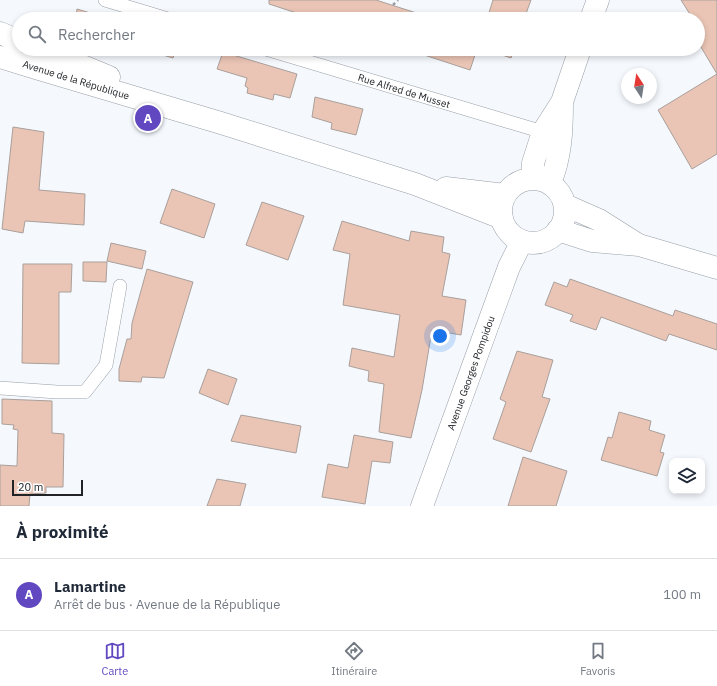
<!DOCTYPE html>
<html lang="fr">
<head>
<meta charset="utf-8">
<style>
	:root { --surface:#fff; --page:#f2f2f3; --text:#1f2937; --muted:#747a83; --line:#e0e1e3; --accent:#6148c0 }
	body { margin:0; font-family:"IBM Plex Sans",sans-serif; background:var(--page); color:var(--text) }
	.controls { position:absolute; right:12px; bottom:12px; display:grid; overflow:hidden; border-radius:8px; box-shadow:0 2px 6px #0003 }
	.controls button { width:36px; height:36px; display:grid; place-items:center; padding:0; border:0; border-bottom:1px solid var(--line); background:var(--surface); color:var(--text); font:20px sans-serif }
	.compass { position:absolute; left:621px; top:68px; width:36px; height:36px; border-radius:50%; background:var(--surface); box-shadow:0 2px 6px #0003; rotate:348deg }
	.scale { position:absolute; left:12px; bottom:10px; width:71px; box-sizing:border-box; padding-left:4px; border:2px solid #212326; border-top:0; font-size:11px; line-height:14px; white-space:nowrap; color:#212326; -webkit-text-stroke:3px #fff; paint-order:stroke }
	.you { position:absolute; left:440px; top:336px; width:14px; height:14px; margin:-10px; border:3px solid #fff; border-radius:50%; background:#1a73e8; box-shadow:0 0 0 6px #1a73e833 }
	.badge { display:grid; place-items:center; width:26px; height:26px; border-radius:50%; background:var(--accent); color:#fff; font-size:13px; font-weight:700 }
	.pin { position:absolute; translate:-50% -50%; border:2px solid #fff; box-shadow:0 1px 4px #0006 }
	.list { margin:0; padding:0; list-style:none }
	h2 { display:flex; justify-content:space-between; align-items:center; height:52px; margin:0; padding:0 16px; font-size:17px }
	h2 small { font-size:13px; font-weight:400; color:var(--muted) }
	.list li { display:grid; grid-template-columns:26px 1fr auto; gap:12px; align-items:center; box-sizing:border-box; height:72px; padding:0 16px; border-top:1px solid var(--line) }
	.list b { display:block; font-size:15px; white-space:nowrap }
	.list p { margin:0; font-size:13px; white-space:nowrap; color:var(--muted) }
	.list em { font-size:13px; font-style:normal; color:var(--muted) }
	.icon { flex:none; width:22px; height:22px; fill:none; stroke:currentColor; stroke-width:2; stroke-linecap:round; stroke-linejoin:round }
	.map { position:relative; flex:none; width:717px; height:506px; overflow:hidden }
	.search { position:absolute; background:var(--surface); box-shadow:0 2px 6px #0003; left:12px; right:12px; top:12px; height:44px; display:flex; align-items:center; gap:10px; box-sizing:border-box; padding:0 14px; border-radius:22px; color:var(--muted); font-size:15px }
	.sheet { height:124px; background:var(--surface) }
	nav { display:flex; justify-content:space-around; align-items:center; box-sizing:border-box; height:56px; border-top:1px solid var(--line); background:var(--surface); font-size:11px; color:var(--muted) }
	nav a { display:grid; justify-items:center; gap:2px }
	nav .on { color:var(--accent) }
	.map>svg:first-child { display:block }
</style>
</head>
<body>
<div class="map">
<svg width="717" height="506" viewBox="0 0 717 506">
	<rect width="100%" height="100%" fill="#f5f9fe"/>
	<path fill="#eac5b5" stroke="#a99f9b" d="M 269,0 L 376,0 L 435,19 L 315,19 L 269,4 Z
		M 493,0 L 531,0 L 524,19 L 487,19 Z
		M 681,0 L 717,0 L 717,154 L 692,169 L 658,110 L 717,74 L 698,42 L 698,19 L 693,19 Z
		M 77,9 L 110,19 L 76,19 Z
		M 143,49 L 176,49 L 173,58 Z
		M 406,49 L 477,49 L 470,70 Z
		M 485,49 L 514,49 L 511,58 Z
		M 223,52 L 297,74 L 290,98 L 274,94 L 273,100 L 247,93 L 248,88 L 245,86 L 247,78 L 217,69 Z
		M 315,97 L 363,109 L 356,135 L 331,129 L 332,123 L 312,117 Z
		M 13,127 L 44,132 L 39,190 L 85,194 L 84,225 L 25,221 L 23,233 L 2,229 Z
		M 172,189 L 215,204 L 204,238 L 160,223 Z
		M 262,202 L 304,216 L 288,260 L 246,245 Z
		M 342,221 L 409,241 L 411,231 L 444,237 L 442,252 L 450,254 L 442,296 L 466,300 L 461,335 L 432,330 L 422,390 L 411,438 L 379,432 L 384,384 L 368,381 L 369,371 L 349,366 L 352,348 L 394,357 L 400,315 L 343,305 L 350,254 L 333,250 Z
		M 111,243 L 146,251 L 142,269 L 107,261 Z
		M 83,262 L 107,262 L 106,282 L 83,281 Z
		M 23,264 L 72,264 L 71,292 L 59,292 L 59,364 L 22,363 Z
		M 147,269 L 193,282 L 164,378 L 142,377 L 141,382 L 119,381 L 119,369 L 127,339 L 131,339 L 132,323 Z
		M 570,279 L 673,316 L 675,310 L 717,324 L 717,350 L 669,334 L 666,341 L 601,317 L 596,330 L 570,321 L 573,315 L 545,305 L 554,282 L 567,287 Z
		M 517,351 L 553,360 L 542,397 L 550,399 L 531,452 L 493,439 L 506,402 L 500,399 Z
		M 208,369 L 237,379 L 228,405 L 199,393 Z
		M 2,399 L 52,401 L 52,433 L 64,434 L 63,487 L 46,487 L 46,493 L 30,494 L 29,506 L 0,506 L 0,465 L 17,466 L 18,430 L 13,429 L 14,425 L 2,424 Z
		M 619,412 L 651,421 L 649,430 L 665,435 L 660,452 L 664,453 L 657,476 L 601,460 L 608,437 L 612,438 Z
		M 241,415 L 301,426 L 296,453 L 231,441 Z
		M 354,435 L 393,442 L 390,463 L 372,461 L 365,504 L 322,497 L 328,464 L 348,468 Z
		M 523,457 L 567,471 L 556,506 L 508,506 Z
		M 217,479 L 246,484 L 240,506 L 207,506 Z"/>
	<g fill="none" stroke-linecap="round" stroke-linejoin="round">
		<g stroke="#979fa6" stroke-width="14">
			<path id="service" d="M 105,0 L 168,19
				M 266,49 L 543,132
				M 0,388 L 57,392 L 85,392 L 106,365 L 120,286"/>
		</g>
		<g stroke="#979fa6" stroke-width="23">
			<path id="tertiary" d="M 591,19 L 598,0
				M 533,178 L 533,163 L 543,132 L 562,102 L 580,49
				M 550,183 C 561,157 562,130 562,102
				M 422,506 L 509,267 L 522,241"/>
		</g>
		<g stroke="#979fa6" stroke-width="23">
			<path id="primary" d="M 0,33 L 19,41
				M 41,49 L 109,77
				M 0,57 L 39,69 L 221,123 L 415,184 L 502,218
				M501 211a32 32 0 1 1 64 0a32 32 0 1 1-64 0Z
				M 446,188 L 505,195
				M 565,205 L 599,220 L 637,244
				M 558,230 L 592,241 L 639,245 L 717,268"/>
		</g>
		<path stroke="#9b9ea2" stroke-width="2.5" stroke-dasharray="3 3" stroke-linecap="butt" d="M 393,5 L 398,0"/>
		<use href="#service" stroke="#fff" stroke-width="13"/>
		<use href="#tertiary" stroke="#fff" stroke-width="22"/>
		<use href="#primary" stroke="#fff" stroke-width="22"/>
	</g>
	<g text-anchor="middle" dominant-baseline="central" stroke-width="3" stroke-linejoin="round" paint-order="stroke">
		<g font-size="10" fill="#212326" stroke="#fff">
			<text transform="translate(76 80) rotate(17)">Avenue de la République</text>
			<text transform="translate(404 91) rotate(17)">Rue Alfred de Musset</text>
			<text transform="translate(471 373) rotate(-70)">Avenue Georges Pompidou</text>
		</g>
	</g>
</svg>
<div class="controls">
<button><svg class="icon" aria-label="layers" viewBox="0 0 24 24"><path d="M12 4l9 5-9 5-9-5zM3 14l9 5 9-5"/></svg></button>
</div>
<svg class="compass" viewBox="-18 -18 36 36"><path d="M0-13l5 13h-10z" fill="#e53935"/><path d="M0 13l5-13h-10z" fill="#747a83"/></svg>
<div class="scale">20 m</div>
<div class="you"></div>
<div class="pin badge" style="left:148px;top:118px">A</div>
<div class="search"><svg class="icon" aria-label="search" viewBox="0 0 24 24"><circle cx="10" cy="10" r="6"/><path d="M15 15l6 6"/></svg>Rechercher</div>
</div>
<section class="sheet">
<h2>À proximité<small></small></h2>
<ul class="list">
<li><span class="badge">A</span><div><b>Lamartine</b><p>Arrêt de bus · Avenue de la République</p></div><em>100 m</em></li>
</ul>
</section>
<nav>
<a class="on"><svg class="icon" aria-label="map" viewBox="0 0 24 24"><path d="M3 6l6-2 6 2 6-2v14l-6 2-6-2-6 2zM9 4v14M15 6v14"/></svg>Carte</a>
<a><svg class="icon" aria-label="directions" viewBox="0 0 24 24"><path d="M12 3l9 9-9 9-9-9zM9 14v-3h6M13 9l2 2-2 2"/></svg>Itinéraire</a>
<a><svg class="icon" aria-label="saved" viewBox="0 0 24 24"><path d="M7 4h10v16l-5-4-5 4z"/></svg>Favoris</a>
</nav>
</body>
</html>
